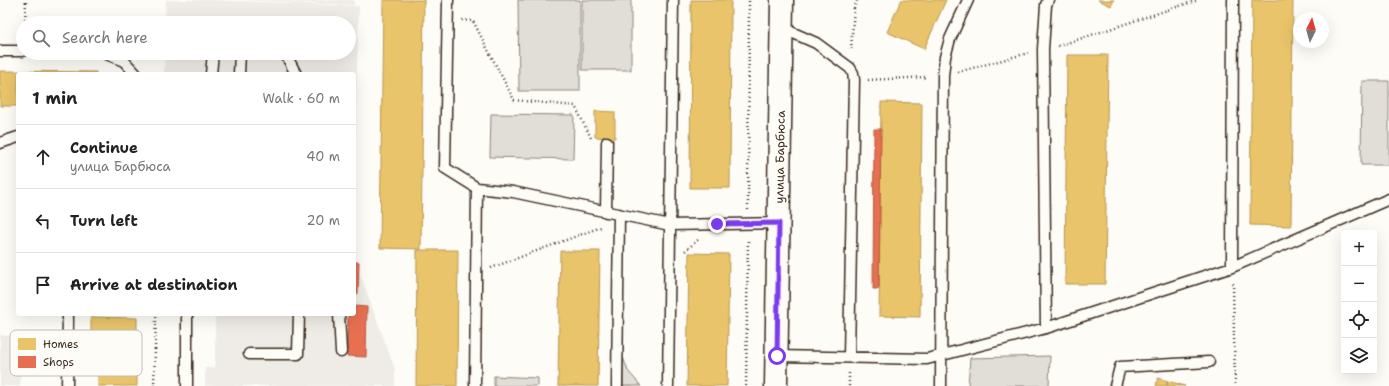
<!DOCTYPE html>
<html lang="en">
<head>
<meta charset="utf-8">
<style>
	:root { --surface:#fff; --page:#f2f2f2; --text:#222; --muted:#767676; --line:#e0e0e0 }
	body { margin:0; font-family:"Shantell Sans",sans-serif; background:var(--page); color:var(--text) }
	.controls { position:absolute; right:12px; bottom:12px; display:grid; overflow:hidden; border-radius:4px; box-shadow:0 4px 16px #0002 }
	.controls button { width:36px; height:36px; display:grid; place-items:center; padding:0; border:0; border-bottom:1px solid var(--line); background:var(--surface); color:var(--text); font:20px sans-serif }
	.compass { position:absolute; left:1293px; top:12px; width:36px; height:36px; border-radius:50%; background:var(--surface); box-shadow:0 4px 16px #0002; rotate:5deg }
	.stop { position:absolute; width:12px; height:12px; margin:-9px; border:3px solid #7c3aed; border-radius:50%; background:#fff }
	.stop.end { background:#7c3aed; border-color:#fff; box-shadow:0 1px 4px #0008 }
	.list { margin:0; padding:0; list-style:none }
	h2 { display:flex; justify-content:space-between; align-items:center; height:52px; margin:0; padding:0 16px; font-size:17px }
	h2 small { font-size:13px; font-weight:400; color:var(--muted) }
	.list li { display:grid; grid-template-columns:26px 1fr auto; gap:12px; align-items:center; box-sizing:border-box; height:64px; padding:0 16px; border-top:1px solid var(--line) }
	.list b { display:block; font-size:15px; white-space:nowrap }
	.list p { margin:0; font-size:13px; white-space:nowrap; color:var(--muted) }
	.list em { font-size:13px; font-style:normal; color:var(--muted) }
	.icon { flex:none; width:22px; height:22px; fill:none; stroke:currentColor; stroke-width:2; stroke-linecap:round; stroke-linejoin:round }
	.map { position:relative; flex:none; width:1389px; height:386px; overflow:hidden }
	.search { position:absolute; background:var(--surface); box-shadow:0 4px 16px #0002; left:16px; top:16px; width:340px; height:44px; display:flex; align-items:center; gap:10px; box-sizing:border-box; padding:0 14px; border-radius:22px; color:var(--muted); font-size:15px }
	.panel { position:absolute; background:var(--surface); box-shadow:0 4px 16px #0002; left:16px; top:72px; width:340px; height:244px; border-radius:4px }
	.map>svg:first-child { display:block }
</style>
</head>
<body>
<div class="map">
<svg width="1389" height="386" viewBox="0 0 1389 386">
	<rect width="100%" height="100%" fill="#fdfcf7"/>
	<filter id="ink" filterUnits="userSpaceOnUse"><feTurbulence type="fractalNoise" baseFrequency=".025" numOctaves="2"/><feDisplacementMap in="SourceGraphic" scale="8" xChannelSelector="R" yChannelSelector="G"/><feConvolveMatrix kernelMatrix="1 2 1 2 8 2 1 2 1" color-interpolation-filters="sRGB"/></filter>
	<g filter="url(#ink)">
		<path fill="#efece7" d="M 166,0 L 212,0 L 359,6 L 354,168 L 354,74 L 164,74 L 165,53 L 349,53 L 349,23 L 165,23 Z
			M 240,0 L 354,0 L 354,5 Z
			M 354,258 L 395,369 L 395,386 L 205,386 L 205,368 L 215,368 L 215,314 L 354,314 Z
			M 0,335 L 21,337 L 20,386 L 0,386 Z"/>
		<path fill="#e1ded7" stroke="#8e847a" d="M 518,0 L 580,0 L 580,91 L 519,91 Z
			M 582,0 L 631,0 L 631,70 L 582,70 Z
			M 1362,81 L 1389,81 L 1389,165 L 1361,165 Z
			M 491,114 L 574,115 L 573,159 L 490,157 Z
			M 1050,356 L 1049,386 L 968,386 L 970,358 Z
			M 623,357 L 628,371 L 641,386 L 623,386 Z
			M 494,376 L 538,378 L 538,386 L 494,386 Z"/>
		<path fill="#e9c46a" stroke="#b59653" d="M 383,0 L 424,0 L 421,249 L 380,248 Z
			M 691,0 L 731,0 L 730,188 L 690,188 Z
			M 901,0 L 946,0 L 924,49 L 887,32 Z
			M 1098,0 L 1114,0 L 1111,6 Z
			M 1252,0 L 1293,0 L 1291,226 L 1250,225 Z
			M 1067,55 L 1108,55 L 1105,284 L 1065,284 Z
			M 0,71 L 96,72 L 96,74 L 18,74 L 18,106 L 0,106 Z
			M 881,102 L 922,103 L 920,317 L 879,316 Z
			M 595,111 L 615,112 L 615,138 L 595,137 Z
			M 417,250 L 458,250 L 457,386 L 416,386 Z
			M 560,251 L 600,251 L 598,386 L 558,386 Z
			M 689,253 L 729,254 L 727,386 L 687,386 Z
			M 91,317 L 137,318 L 137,386 L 98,386 L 98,346 L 91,345 Z
			M 1158,378 L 1168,381 L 1166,386 L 1156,386 Z
			M 1168,381 L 1185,386 L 1167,386 Z"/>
		<path fill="#e76f51" stroke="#b35a42" d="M 874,129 L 881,129 L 879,289 L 873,289 Z
			M 354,262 L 359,262 L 358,294 L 354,294 Z
			M 354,306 L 367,307 L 366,357 L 347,356 L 348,314 L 354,314 Z"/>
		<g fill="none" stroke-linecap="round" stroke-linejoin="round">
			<g stroke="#3b2a1e" stroke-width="13">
				<path id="lane" d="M 448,0 L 445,168 L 477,188 L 513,192 L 670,225 L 779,223
					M 782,28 L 816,43 L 850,68 L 853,73 L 854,80 L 849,357
					M 0,51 L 23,51
					M 104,53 L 124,61 L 136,74
					M 285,53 L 296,74
					M 211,74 L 213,53
					M 239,74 L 240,53
					M 0,143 L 18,137
					M 606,212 L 607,142
					M 1232,267 L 1233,0
					M 339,314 L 341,352
					M 1046,328 L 1043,49 L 1046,5 L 1048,0
					M 249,354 L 298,354 L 299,314
					M 777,356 L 927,359 L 1046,328 L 1232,267 L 1389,199
					M 67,386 L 68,314
					M 187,386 L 187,314
					M 475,386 L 477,188
					M 617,386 L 619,214
					M 668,386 L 673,0
					M 941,386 L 943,76 L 945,57 L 950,39 L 968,0
					M 1115,386 L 1120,367 L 1209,362"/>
			</g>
			<g stroke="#3b2a1e" stroke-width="25">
				<path id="secondary" d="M 776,386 L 782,0"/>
			</g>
			<path stroke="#3b2a1e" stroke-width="2.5" stroke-dasharray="1 3" stroke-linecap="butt" d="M 462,20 L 473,21 L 514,100 L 575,106 L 592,140
				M 25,23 L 26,0
				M 1058,46 L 1198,0
				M 851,49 L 854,8 L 857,0
				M 958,72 L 1028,53
				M 868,80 L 927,77
				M 748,210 L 749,0
				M 685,251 L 698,240
				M 491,268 L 601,227
				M 1233,283 L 1235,386
				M 154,386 L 156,314
				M 746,386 L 748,239
				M 849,386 L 849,372"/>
			<use href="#lane" stroke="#fdfcf7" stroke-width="10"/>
			<use href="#secondary" stroke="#fdfcf7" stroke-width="22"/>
		</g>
	</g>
	<g fill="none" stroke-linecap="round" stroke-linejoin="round" filter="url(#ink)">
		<path stroke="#7c3aed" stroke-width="5" d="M 717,224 L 779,223 L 777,356"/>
	</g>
	<g text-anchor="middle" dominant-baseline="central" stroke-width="4" stroke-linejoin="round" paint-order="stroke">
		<g font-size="12" fill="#3b2a1e" stroke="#fdfcf7">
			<text transform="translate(780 157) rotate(-89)">улица Барбюса</text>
		</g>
	</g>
	<rect x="10" y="330" width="132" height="46" rx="6" fill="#fdfcf7" stroke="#c3bdb6" stroke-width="1"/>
	<rect x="18" y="338" width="18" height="12" fill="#e9c46a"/>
	<rect x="18" y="356" width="18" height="12" fill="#e76f51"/>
	<g font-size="11" fill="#3b2a1e">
		<text x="43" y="348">Homes</text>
		<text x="43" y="366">Shops</text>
	</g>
</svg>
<div class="controls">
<button>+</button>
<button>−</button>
<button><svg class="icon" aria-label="locate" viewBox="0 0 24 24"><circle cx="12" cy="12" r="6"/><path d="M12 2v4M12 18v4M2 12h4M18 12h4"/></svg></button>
<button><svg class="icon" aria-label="layers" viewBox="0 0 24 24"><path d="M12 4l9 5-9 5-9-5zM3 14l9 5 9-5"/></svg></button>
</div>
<svg class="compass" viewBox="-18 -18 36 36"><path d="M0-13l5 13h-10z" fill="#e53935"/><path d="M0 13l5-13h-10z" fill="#767676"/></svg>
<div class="stop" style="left:777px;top:356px"></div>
<div class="stop end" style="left:717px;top:224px"></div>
<div class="search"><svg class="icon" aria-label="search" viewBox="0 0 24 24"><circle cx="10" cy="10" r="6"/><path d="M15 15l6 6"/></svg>Search here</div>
<section class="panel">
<h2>1 min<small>Walk · 60 m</small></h2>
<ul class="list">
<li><svg class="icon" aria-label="ahead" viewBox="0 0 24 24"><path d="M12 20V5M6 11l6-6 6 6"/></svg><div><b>Continue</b><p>улица Барбюса</p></div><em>40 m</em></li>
<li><svg class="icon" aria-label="left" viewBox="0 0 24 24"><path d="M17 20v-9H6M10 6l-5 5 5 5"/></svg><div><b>Turn left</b></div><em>20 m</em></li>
<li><svg class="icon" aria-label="arrive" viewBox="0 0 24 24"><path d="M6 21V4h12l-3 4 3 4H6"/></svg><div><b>Arrive at destination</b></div></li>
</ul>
</section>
</div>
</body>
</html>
